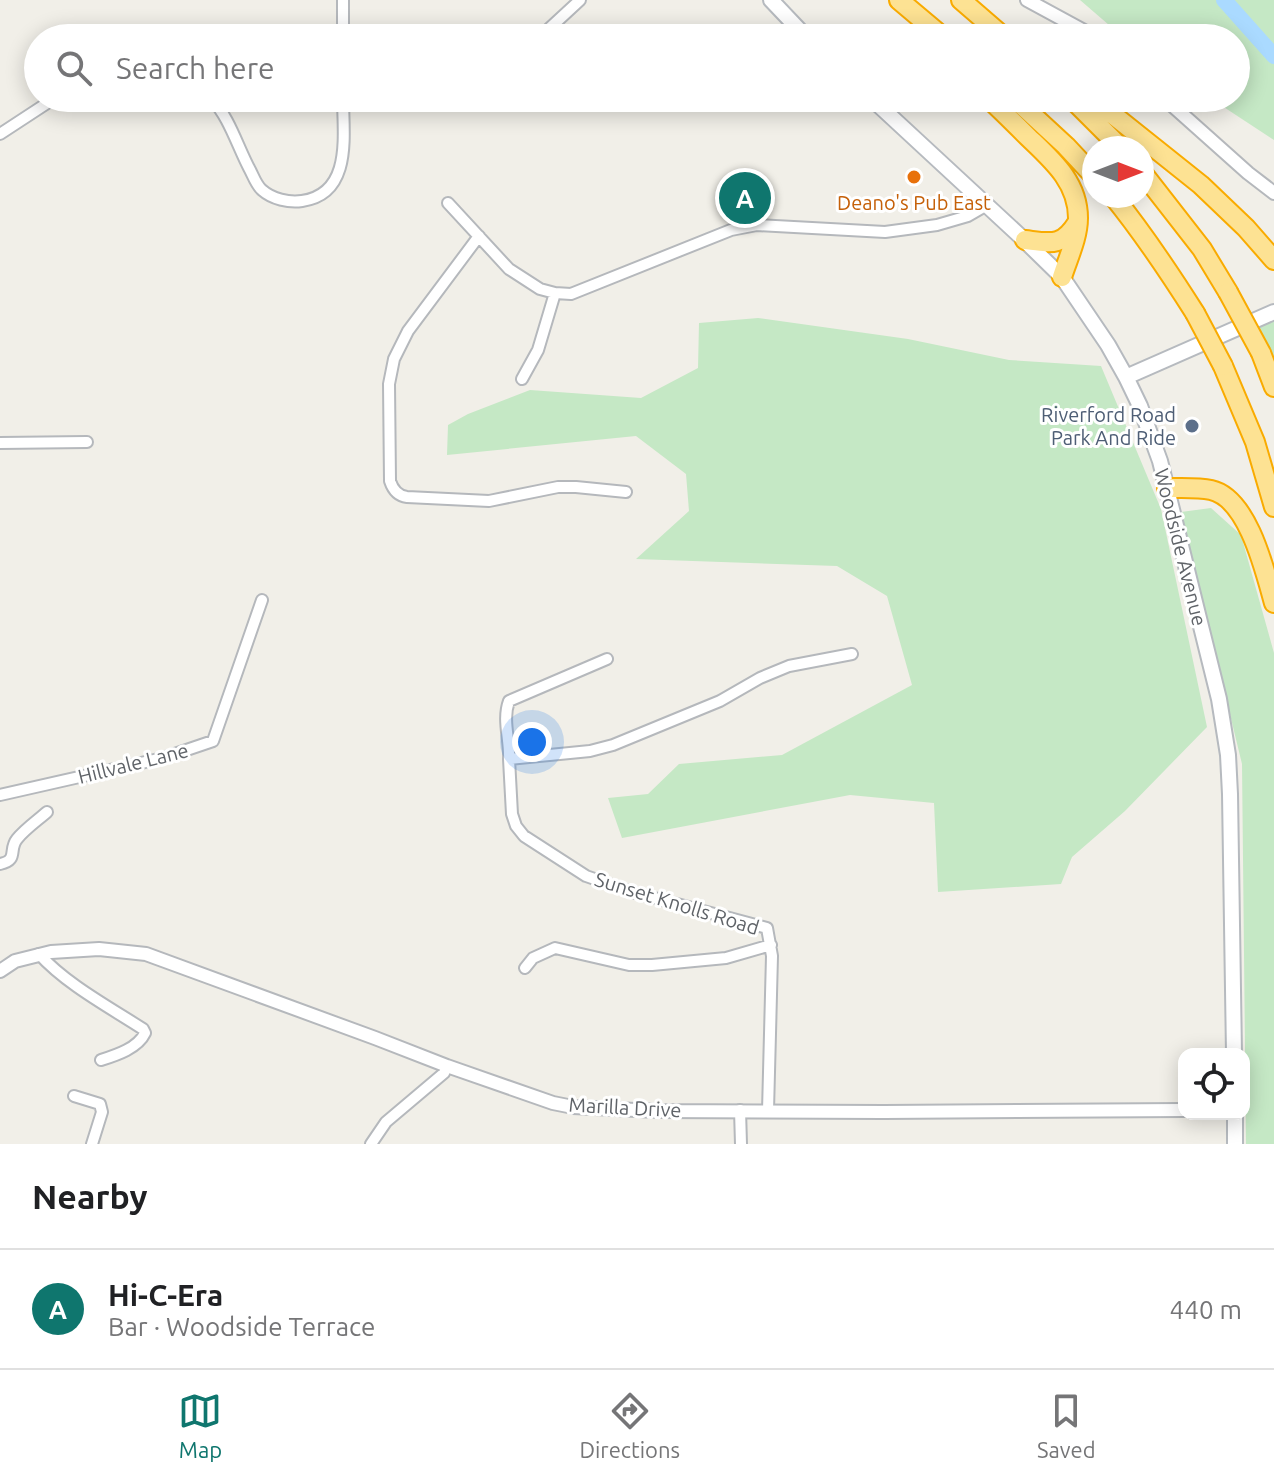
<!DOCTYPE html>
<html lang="en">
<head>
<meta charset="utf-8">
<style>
	:root { --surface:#fff; --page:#f2f2f2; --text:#202124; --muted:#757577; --line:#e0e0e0; --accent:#0f766e }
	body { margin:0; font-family:Ubuntu,sans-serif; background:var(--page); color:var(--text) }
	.controls { position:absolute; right:24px; bottom:24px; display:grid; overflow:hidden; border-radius:16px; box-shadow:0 4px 20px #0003 }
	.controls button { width:72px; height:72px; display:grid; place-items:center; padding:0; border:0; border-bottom:2px solid var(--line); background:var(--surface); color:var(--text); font:40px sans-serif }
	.compass { position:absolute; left:1082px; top:136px; width:72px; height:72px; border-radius:50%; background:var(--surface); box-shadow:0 4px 20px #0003; rotate:90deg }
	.you { position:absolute; left:532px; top:742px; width:28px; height:28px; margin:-20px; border:6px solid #fff; border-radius:50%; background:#1a73e8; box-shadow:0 0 0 12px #1a73e833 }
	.badge { display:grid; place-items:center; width:52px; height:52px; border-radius:50%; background:var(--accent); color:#fff; font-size:26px; font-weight:700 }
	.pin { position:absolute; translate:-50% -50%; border:4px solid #fff; box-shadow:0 2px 8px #0006 }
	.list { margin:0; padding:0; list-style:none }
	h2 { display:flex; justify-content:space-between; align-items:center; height:104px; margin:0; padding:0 32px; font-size:34px }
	h2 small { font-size:26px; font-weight:400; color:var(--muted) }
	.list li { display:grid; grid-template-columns:52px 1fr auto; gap:24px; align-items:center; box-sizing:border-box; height:120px; padding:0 32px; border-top:2px solid var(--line) }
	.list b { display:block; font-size:30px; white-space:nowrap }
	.list p { margin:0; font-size:26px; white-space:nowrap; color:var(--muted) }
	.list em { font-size:26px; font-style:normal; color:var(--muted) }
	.icon { flex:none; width:44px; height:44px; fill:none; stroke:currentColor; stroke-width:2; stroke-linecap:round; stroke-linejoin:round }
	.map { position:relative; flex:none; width:1274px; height:1144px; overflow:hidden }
	.search { position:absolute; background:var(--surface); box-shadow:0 4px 20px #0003; left:24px; right:24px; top:24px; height:88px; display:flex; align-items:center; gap:20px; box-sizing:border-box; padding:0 28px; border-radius:44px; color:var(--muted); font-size:30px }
	.sheet { height:224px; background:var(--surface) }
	nav { display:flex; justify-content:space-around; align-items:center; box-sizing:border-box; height:112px; border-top:2px solid var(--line); background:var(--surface); font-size:22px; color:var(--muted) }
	nav a { display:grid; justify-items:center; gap:4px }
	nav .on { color:var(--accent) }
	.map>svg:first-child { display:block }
</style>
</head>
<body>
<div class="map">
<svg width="1274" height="1144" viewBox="0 0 1274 1144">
	<rect width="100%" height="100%" fill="#f1efe8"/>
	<path fill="#c5e8c5" d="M 1080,0 L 1274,0 L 1274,140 L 1210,98 L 1236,98 L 1236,38 L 1124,38 Z
		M 758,318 L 908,339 L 1009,360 L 1101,366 L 1161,509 L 1207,727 L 1125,811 L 1072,857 L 1061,884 L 938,892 L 934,803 L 850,795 L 622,838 L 608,798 L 648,794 L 679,764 L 782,755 L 912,685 L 887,596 L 837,566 L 636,559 L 689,511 L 686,474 L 636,436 L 447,455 L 448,425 L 468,414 L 530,390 L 641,398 L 698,368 L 699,323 Z
		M 1274,319 L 1274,363 L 1255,328 Z
		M 1211,508 L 1241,535 L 1274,653 L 1274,1144 L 1246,1144 L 1242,764 L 1181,512 Z"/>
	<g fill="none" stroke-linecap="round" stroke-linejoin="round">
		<path stroke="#aadaff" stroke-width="16" d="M 1224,0 L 1274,56"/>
		<g stroke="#b5b8bc" stroke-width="14">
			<path id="minor" d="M 343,0 L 343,38
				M 539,38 L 580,0
				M 211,98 C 229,117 237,145 249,168 C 253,175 256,185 262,190 C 272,199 289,203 302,201 C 353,194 343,134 343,98
				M 0,134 L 55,98
				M 448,203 L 509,269 L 540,289 L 555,293 L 571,294 L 731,230 L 757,225 L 885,232 L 937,225 L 968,216 L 987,205
				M 479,236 L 408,331 L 394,359 L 389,384 L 390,481 C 393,490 398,496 407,497 L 489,501 L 558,487 L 576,487 L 626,492
				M 522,379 L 538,350 L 555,293
				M 0,443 L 87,442
				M 509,759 C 510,739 502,720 509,701 L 607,659
				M 0,795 L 163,758 L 213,741 L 262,600
				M 0,864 C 19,860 8,850 17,839 C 25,829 38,820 47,812
				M 39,954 C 66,984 109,1007 143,1029 L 145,1033 C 138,1048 117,1055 101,1060
				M 525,968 L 533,958 L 555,948 L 629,965 L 652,965 L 726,958 L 771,945
				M 74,1096 L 100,1104 L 102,1112 L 92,1144
				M 740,1110 L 741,1144
				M 768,1111 L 772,956 L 767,928 L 632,892 L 586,876 L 524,836 L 516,826 L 512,814 L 509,759 L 590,751 L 613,745 L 720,701 L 760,678 L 789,666 L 852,654
				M 371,1144 L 386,1122 L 444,1073 L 447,1066"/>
		</g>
		<g stroke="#b5b8bc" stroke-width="16">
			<path id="tertiary" d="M 1027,0 L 1097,38
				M 1164,98 L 1248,173 L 1274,193
				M 0,971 L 15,961 L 51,952 L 99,949 L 146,954 L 375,1038 L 447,1066 L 553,1103 L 573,1107 L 657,1111 L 884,1112 L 1184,1110"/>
		</g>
		<g stroke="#b6babf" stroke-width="18">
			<path id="secondary" d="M 771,0 L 807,38
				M 871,98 L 1020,236 L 1062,277 L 1108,345 L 1126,377 L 1140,406 L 1160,461 L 1219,699 L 1228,755 L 1230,794 L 1234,1054
				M 1126,377 L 1274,312
				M 1235,1144 L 1235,1114"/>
		</g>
		<g stroke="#f9ab00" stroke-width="22">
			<path id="motorway" d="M 899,0 L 944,38
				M 961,0 L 1005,38
				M 988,98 C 1002,111 1015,124 1028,137 C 1052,160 1078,182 1078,218 C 1078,238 1068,258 1062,277
				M 1014,98 L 1066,146 L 1094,176
				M 1071,98 L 1121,148
				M 1092,98 L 1201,185 L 1246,228 L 1274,260
				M 1142,172 L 1202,249 L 1228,292
				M 1113,196 C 1143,233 1169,272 1195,313
				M 1025,240 C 1051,243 1062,247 1077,223
				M 1261,353 L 1274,387
				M 1223,366 L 1255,442 L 1274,507
				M 1167,488 C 1181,488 1198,487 1211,490 C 1248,498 1265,571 1274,603"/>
		</g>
		<use href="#minor" stroke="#fff" stroke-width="10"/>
		<use href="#tertiary" stroke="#fff" stroke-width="12"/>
		<use href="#secondary" stroke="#fff" stroke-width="14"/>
		<use href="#motorway" stroke="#fde293" stroke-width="18"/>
		<g stroke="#f9ab00" stroke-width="22" stroke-linecap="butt">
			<path id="motorway-bridge" d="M 1228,292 L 1261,353
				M 1195,313 L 1223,366"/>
		</g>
		<use href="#motorway-bridge" stroke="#fde293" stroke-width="18"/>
	</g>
	<circle fill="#e8710a" stroke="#fff" stroke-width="3" cx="914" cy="177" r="8"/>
	<circle fill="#5c6f8a" stroke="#fff" stroke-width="3" cx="1192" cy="426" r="8"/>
	<g text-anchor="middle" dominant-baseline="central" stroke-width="6" stroke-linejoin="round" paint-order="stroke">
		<g font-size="20" fill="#c56008" stroke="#fff">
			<text x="914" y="202">Deano's Pub East</text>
		</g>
		<g font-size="20" fill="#4e5e75" stroke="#fff" text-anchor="end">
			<text x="1176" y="414">Riverford Road<tspan x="1176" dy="23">Park And Ride</tspan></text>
		</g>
		<g font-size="20" fill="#5f6368" stroke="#fff">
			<text transform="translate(1181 547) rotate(76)">Woodside Avenue</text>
			<text transform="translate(133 763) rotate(-14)">Hillvale Lane</text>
			<text transform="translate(677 903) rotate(17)">Sunset Knolls Road</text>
			<text transform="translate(625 1107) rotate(3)">Marilla Drive</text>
		</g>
	</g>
</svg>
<div class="controls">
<button><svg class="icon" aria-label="locate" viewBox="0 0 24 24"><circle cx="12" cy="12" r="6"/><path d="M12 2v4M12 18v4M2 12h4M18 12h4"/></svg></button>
</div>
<svg class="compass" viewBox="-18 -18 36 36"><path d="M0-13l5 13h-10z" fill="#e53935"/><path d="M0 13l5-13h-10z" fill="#757577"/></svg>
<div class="you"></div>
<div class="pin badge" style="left:745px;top:198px">A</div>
<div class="search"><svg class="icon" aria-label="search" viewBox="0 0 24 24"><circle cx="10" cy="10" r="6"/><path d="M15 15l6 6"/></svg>Search here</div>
</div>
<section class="sheet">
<h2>Nearby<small></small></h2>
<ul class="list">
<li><span class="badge">A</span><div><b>Hi-C-Era</b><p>Bar · Woodside Terrace</p></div><em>440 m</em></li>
</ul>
</section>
<nav>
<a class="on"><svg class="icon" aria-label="map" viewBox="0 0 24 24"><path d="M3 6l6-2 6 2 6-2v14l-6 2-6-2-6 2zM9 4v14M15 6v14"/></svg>Map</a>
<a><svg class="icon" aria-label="directions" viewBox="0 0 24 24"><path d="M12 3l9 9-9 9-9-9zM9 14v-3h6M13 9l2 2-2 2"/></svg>Directions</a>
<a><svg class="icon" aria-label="saved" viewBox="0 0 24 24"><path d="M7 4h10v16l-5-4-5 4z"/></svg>Saved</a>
</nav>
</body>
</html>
